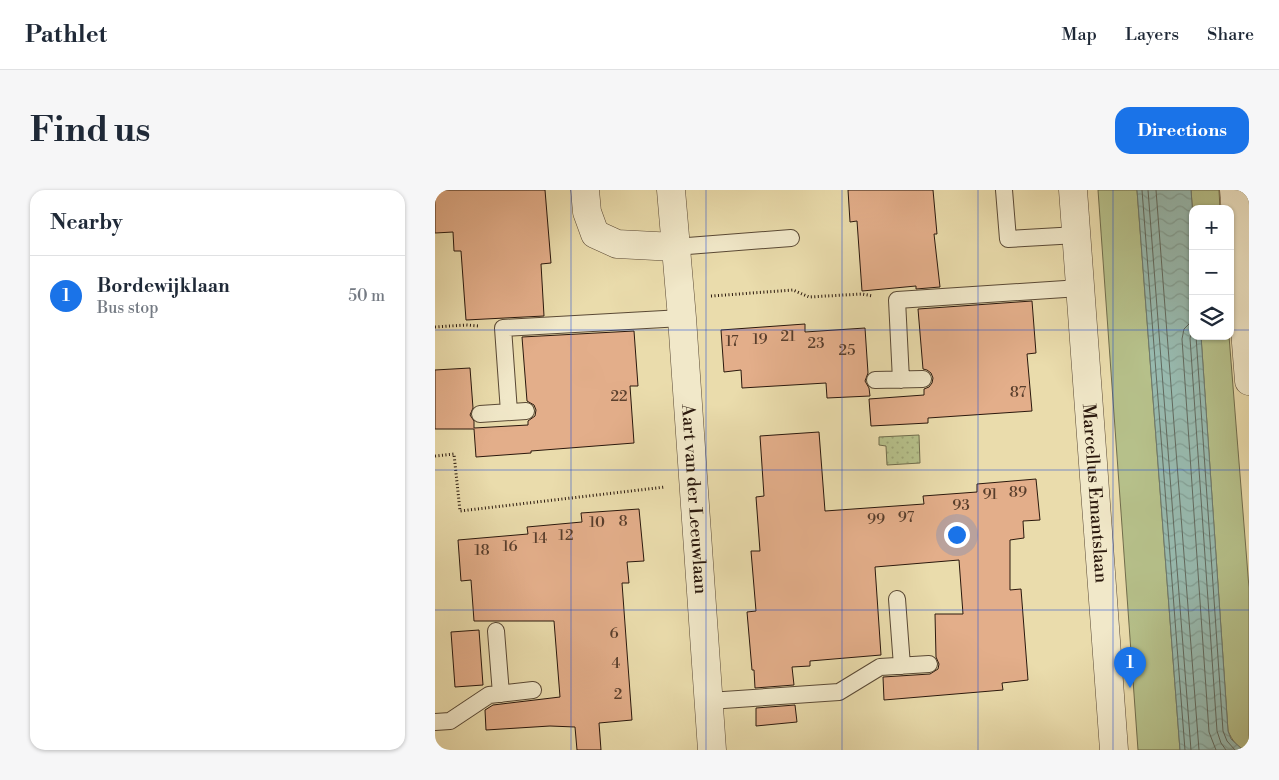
<!DOCTYPE html>
<html lang="en">
<head>
<meta charset="utf-8">
<style>
	:root { --surface:#fff; --page:#f6f6f7; --text:#1f2937; --muted:#747a83; --line:#e0e1e3; --accent:#1a73e8 }
	body { margin:0; font-family:"Libre Bodoni",serif; background:var(--page); color:var(--text) }
	.controls { position:absolute; right:15px; top:15px; display:grid; overflow:hidden; border-radius:10px; box-shadow:0 1px 4px #0004 }
	.controls button { width:45px; height:45px; display:grid; place-items:center; padding:0; border:0; border-bottom:1px solid var(--line); background:var(--surface); color:var(--text); font:25px sans-serif }
	.you { position:absolute; left:521px; top:344px; width:18px; height:18px; margin:-12px; border:4px solid #fff; border-radius:50%; background:#1a73e8; box-shadow:0 0 0 8px #1a73e833 }
	.badge { display:grid; place-items:center; width:32px; height:32px; border-radius:50%; background:var(--accent); color:#fff; font-size:16px; font-weight:700 }
	.pin { position:absolute; translate:-50% -41px; filter:drop-shadow(0 1px 2px #0008) }
	.pin::after { content:''; position:absolute; top:26px; width:18px; height:15px; background:inherit; clip-path:polygon(0 0,100% 0,50% 100%) }
	.list { margin:0; padding:0; list-style:none }
	h2 { display:flex; justify-content:space-between; align-items:center; height:65px; margin:0; padding:0 20px; font-size:21px }
	h2 small { font-size:16px; font-weight:400; color:var(--muted) }
	.list li { display:grid; grid-template-columns:32px 1fr auto; gap:15px; align-items:center; box-sizing:border-box; height:80px; padding:0 20px; border-top:1px solid var(--line) }
	.list b { display:block; font-size:19px; white-space:nowrap }
	.list p { margin:0; font-size:16px; white-space:nowrap; color:var(--muted) }
	.list em { font-size:16px; font-style:normal; color:var(--muted) }
	.icon { flex:none; width:28px; height:28px; fill:none; stroke:currentColor; stroke-width:2; stroke-linecap:round; stroke-linejoin:round }
	.map { position:relative; flex:none; width:814px; height:560px; overflow:hidden; border-radius:15px }
	header { display:flex; align-items:center; gap:30px; box-sizing:border-box; height:70px; padding:0 25px; background:var(--surface); border-bottom:1px solid var(--line) }
	header strong { font-size:24px }
	nav { display:flex; gap:28px; margin-inline-start:auto; font-size:18px }
	.intro { display:flex; align-items:center; justify-content:space-between; box-sizing:border-box; height:120px; padding:0 30px }
	h1 { margin:0; font-size:35px }
	.button { padding:12px 22px; border-radius:15px; background:var(--accent); color:#fff; font-size:18px; font-weight:700 }
	main { display:flex; gap:30px; padding:0 30px }
	aside { flex:1; background:var(--surface); border-radius:15px; box-shadow:0 1px 4px #0004 }
	.map>svg:first-child { display:block }
</style>
</head>
<body>
<header>
<strong>Pathlet</strong>
<nav><a>Map</a><a>Layers</a><a>Share</a></nav>
</header>
<div class="intro"><h1>Find us</h1><a class="button">Directions</a></div>
<main>
<aside>
<h2>Nearby<small></small></h2>
<ul class="list">
<li><span class="badge">1</span><div><b>Bordewijklaan</b><p>Bus stop</p></div><em>50 m</em></li>
</ul>
</aside>
<div class="map">
<svg width="814" height="560" viewBox="0 0 814 560">
	<defs>
		<pattern id="park-dots" width="8" height="8" patternUnits="userSpaceOnUse" patternTransform="scale(1.25)"><rect width="8" height="8" fill="#b6c08a"/><path d="M2 2h.1M6 6h.1" fill="none" stroke="#9da476" stroke-width="1.8" stroke-linecap="round"/></pattern>
		<pattern id="water-waves" width="16" height="10" patternUnits="userSpaceOnUse" patternTransform="scale(1.25)"><rect width="16" height="10" fill="#98baaf"/><path d="M0 5q4-4 8 0t8 0" fill="none" stroke="#839f95"/></pattern>
	</defs>
	<rect width="100%" height="100%" fill="#eadcac"/>
	<filter id="stains"><feTurbulence type="fractalNoise" baseFrequency=".004" numOctaves="4"/><feColorMatrix values="0 0 0 0 .2 0 0 0 0 .09 0 0 0 0 .02 0 0 0 .5 -.17"/></filter>
	<radialGradient id="worn" r=".72"><stop offset=".6" stop-color="#630" stop-opacity="0"/><stop offset="1" stop-color="#630" stop-opacity=".3"/></radialGradient>
	<path fill="#b6c08a" stroke="#706c4c" d="M 663,0 L 702,0 L 745,560 L 703,560 Z
		M 756,0 L 784,0 L 785,19 L 758,19 L 758,27 Z
		M 766,146 L 794,146 L 814,398 L 814,560 C 803,560 797,550 793,541 Z"/>
	<path fill="url(#park-dots)" stroke="#706c4c" d="M 484,245 L 485,273 L 452,275 L 451,256 L 444,255 L 444,247 Z"/>
	<path fill="url(#water-waves)" stroke="#6c796e" d="M 702,0 L 756,0 L 758,27 L 758,146 L 766,146 L 793,541 L 796,549 L 808,560 L 745,560 Z"/>
	<g fill="none" stroke-linecap="round" stroke-linejoin="round">
		<path stroke="#61695e" stroke-width="1" d="M 707,0 L 750,560
			M 713,0 L 756,560
			M 721,0 L 764,560
			M 758,130 L 749,139 L 747,149 L 774,542 L 781,560
			M 758,140 L 755,148 L 782,541 L 786,553 L 791,560
			M 761,146 L 788,541 L 792,551 L 800,560"/>
	</g>
	<path fill="#e3ae8a" stroke="#2a180d" d="M 0,0 L 110,0 L 116,73 L 106,74 L 109,126 L 31,130 L 26,61 L 19,61 L 18,42 L 0,43 Z
		M 413,0 L 498,0 L 502,44 L 499,44 L 505,97 L 481,99 L 481,96 L 427,101 L 422,31 L 415,32 Z
		M 597,111 L 601,163 L 592,164 L 597,221 L 493,228 L 493,233 L 436,236 L 434,209 L 489,205 L 489,199 L 494,197 L 497,193 L 498,188 L 496,183 L 492,180 L 488,179 L 483,119 Z
		M 370,134 L 370,142 L 430,138 L 433,183 L 430,191 L 434,198 L 435,206 L 392,208 L 391,193 L 307,198 L 306,180 L 289,182 L 286,140 Z
		M 199,141 L 203,196 L 195,196 L 199,253 L 96,261 L 96,263 L 41,267 L 39,239 L 0,239 L 0,180 L 35,178 L 38,218 L 35,225 L 39,231 L 39,238 L 93,235 L 93,231 L 100,226 L 101,220 L 99,215 L 92,211 L 87,147 Z
		M 384,242 L 390,321 L 489,314 L 488,306 L 542,302 L 542,294 L 601,289 L 605,330 L 588,331 L 589,348 L 575,350 L 575,400 L 586,399 L 593,490 L 567,493 L 568,500 L 449,510 L 448,487 L 495,484 L 503,479 L 504,474 L 501,467 L 500,424 L 528,424 L 524,370 L 440,377 L 446,465 L 375,471 L 375,476 L 357,477 L 359,495 L 320,498 L 319,480 L 317,480 L 312,422 L 321,421 L 316,361 L 325,361 L 321,307 L 329,306 L 325,246 Z
		M 204,319 L 209,371 L 192,372 L 194,393 L 187,393 L 197,530 L 164,533 L 166,560 L 142,560 L 140,537 L 115,536 L 51,540 L 50,520 L 58,515 L 125,507 L 119,431 L 39,431 L 36,390 L 26,391 L 23,350 L 93,344 L 92,337 L 147,332 L 146,323 Z
		M 44,440 L 48,495 L 20,497 L 16,442 Z
		M 360,515 L 362,532 L 321,536 L 321,518 Z"/>
	<g fill="none" stroke-linecap="round" stroke-linejoin="round">
		<g stroke="#5a4935" stroke-width="18">
			<path id="lane" d="M 569,0 L 573,49 L 642,45
				M 240,57 L 356,48
				M 440,190 L 488,189
				M 466,190 L 462,110 L 645,98
				M 74,222 L 68,138 L 247,128
				M 45,224 L 91,221
				M 462,409 L 467,476
				M 61,441 L 66,504
				M 274,511 L 404,502 L 445,477 L 494,474
				M 0,532 L 15,531 L 54,505 L 98,500"/>
		</g>
		<g stroke="#5a4935" stroke-width="29">
			<g id="street">
				<path d="M 150,0 L 152,22 L 160,44 L 182,54 L 240,57"/>
				<path id="s1" d="M 236,0 L 247,128 L 277,560"/>
				<path id="s2" d="M 638,0 L 679,560"/>
				<path d="M 799,0 L 814,191"/>
			</g>
		</g>
		<path stroke="#2a180d" stroke-width="3" stroke-dasharray="1 2.5" stroke-linecap="butt" d="M 276,106 L 358,100 L 374,107 L 427,104 L 438,106
			M 0,137 L 31,135 L 44,136
			M 0,266 L 19,264 L 25,321 L 230,297"/>
		<use href="#lane" stroke="#f1e8c9" stroke-width="16"/>
		<use href="#street" stroke="#f1e8c9" stroke-width="28"/>
	</g>
	<path fill="none" stroke="#1d4ed8" stroke-width="1" stroke-opacity="0.55" d="M 136,0 L 136,560M 271,0 L 271,560M 407,0 L 407,560M 543,0 L 543,560M 678,0 L 678,560M 0,140 L 758,140M 795,140 L 814,140M 0,280 L 814,280M 0,420 L 814,420"/>
	<g text-anchor="middle" dominant-baseline="central" stroke-width="5" stroke-linejoin="round" paint-order="stroke">
		<g font-size="15" fill="#583e2c">
			<text x="353" y="146">21</text>
			<text x="325" y="149">19</text>
			<text x="297" y="151">17</text>
			<text x="381" y="153">23</text>
			<text x="412" y="160">25</text>
			<text x="583" y="202">87</text>
			<text x="184" y="206">22</text>
			<text x="583" y="302">89</text>
			<text x="555" y="304">91</text>
			<text x="526" y="315">93</text>
			<text x="471" y="327">97</text>
			<text x="441" y="329">99</text>
			<text x="188" y="331">8</text>
			<text x="162" y="332">10</text>
			<text x="131" y="345">12</text>
			<text x="105" y="348">14</text>
			<text x="75" y="356">16</text>
			<text x="47" y="360">18</text>
			<text x="179" y="443">6</text>
			<text x="181" y="473">4</text>
			<text x="183" y="504">2</text>
		</g>
		<g font-size="18" fill="#2a180d" stroke="#f1e8c9">
			<text stroke="none"><textPath href="#s2" startOffset="304">Marcellus Emantslaan</textPath></text>
			<text stroke="none"><textPath href="#s1" startOffset="310">Aart van der Leeuwlaan</textPath></text>
		</g>
	</g>
	<rect width="100%" height="100%" filter="url(#stains)"/>
	<rect width="100%" height="100%" fill="url(#worn)"/>
</svg>
<div class="controls">
<button>+</button>
<button>−</button>
<button><svg class="icon" aria-label="layers" viewBox="0 0 24 24"><path d="M12 4l9 5-9 5-9-5zM3 14l9 5 9-5"/></svg></button>
</div>
<div class="you"></div>
<div class="pin badge" style="left:695px;top:498px">1</div>
</div>
</main>
</body>
</html>
